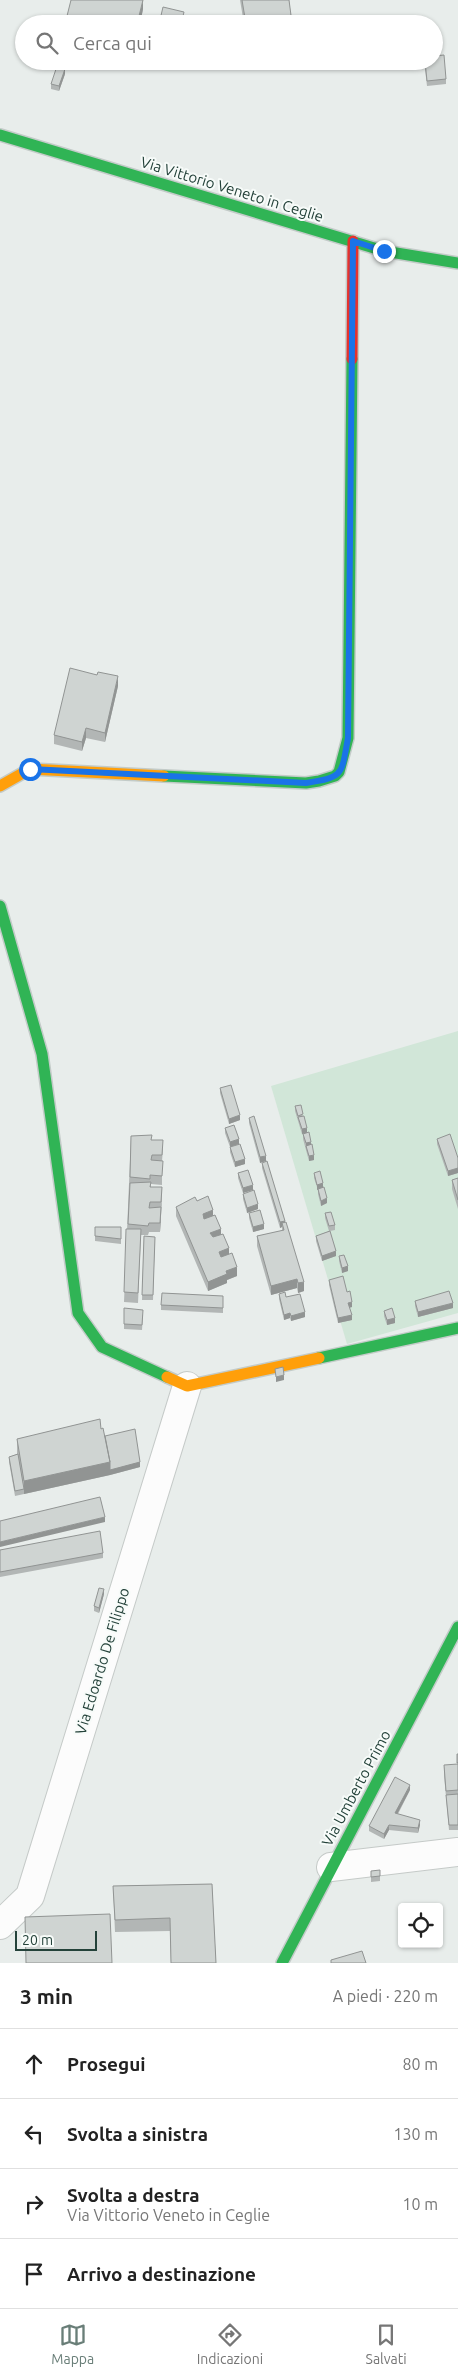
<!DOCTYPE html>
<html lang="it">
<head>
<meta charset="utf-8">
<style>
	:root { --surface:#fff; --page:#f6f6f6; --text:#222; --muted:#767676; --line:#e0e0e0; --accent:#697e78 }
	body { margin:0; font-family:Ubuntu,sans-serif; background:var(--page); color:var(--text) }
	.controls { position:absolute; right:15px; bottom:15px; display:grid; overflow:hidden; border-radius:5px; box-shadow:0 1px 4px #0004 }
	.controls button { width:45px; height:45px; display:grid; place-items:center; padding:0; border:0; border-bottom:1px solid var(--line); background:var(--surface); color:var(--text); font:25px sans-serif }
	.scale { position:absolute; left:15px; bottom:12px; width:82px; box-sizing:border-box; padding-left:5px; border:2px solid #24423a; border-top:0; font-size:14px; line-height:18px; white-space:nowrap; color:#24423a; -webkit-text-stroke:4px #f7fbf9; paint-order:stroke }
	.stop { position:absolute; width:15px; height:15px; margin:-11px; border:4px solid #1a73e8; border-radius:50%; background:#fff }
	.stop.end { background:#1a73e8; border-color:#fff; box-shadow:0 1px 5px #0008 }
	.list { margin:0; padding:0; list-style:none }
	h2 { display:flex; justify-content:space-between; align-items:center; height:65px; margin:0; padding:0 20px; font-size:21px }
	h2 small { font-size:16px; font-weight:400; color:var(--muted) }
	.list li { display:grid; grid-template-columns:32px 1fr auto; gap:15px; align-items:center; box-sizing:border-box; height:70px; padding:0 20px; border-top:1px solid var(--line) }
	.list b { display:block; font-size:19px; white-space:nowrap }
	.list p { margin:0; font-size:16px; white-space:nowrap; color:var(--muted) }
	.list em { font-size:16px; font-style:normal; color:var(--muted) }
	.icon { flex:none; width:28px; height:28px; fill:none; stroke:currentColor; stroke-width:2; stroke-linecap:round; stroke-linejoin:round }
	.map { position:relative; flex:none; width:458px; height:1963px; overflow:hidden }
	.search { position:absolute; background:var(--surface); box-shadow:0 1px 4px #0004; left:15px; right:15px; top:15px; height:55px; display:flex; align-items:center; gap:12px; box-sizing:border-box; padding:0 18px; border-radius:28px; color:var(--muted); font-size:19px }
	.sheet { height:345px; background:var(--surface) }
	nav { display:flex; justify-content:space-around; align-items:center; box-sizing:border-box; height:70px; border-top:1px solid var(--line); background:var(--surface); font-size:14px; color:var(--muted) }
	nav a { display:grid; justify-items:center; gap:2px }
	nav .on { color:var(--accent) }
	.map>svg:first-child { display:block }
</style>
</head>
<body>
<div class="map">
<svg width="458" height="1963" viewBox="0 0 458 1963">
	<rect width="100%" height="100%" fill="#e8edeb"/>
	<path fill="#d1e6d8" d="M 458,1031 L 458,1313 L 347,1344 L 271,1086 Z"/>
	<g fill="none" stroke-linecap="round" stroke-linejoin="round">
		<g stroke="#c5cac8" stroke-width="30">
			<path id="street" d="M 331,1867 L 458,1852
				M 0,1925 L 30,1896 L 187,1386"/>
		</g>
		<g stroke="#c3cbc8" stroke-width="14">
			<path id="fast" d="M 0,135 L 384,251 L 458,263
				M 164,776 L 306,783 L 319,781 L 335,776 L 339,772 L 348,738 L 352,359
				M 0,906 L 42,1054 L 78,1313 L 102,1347 L 167,1377
				M 319,1358 L 458,1328
				M 282,1963 L 458,1627"/>
		</g>
		<g stroke="#c3cbc8" stroke-width="14">
			<path id="slow" d="M 0,786 L 30,769 L 164,776
				M 167,1377 L 187,1386 L 319,1358"/>
		</g>
		<g stroke="#c3cbc8" stroke-width="14">
			<path id="jam" d="M 352,359 L 353,241"/>
		</g>
		<use href="#street" stroke="#fcfcfc" stroke-width="28"/>
		<use href="#fast" stroke="#30b455" stroke-width="11"/>
		<use href="#slow" stroke="#ff9f0a" stroke-width="11"/>
		<use href="#jam" stroke="#e5322d" stroke-width="11"/>
	</g>
	<path fill="#b2b6b5" d="M 240,0 L 289,0 L 292,24 L 244,24 Z
		M 143,9 L 140,24 L 67,24 L 67,16 Z
		M 424,61 L 434,61 L 446,79 L 446,84 L 427,86 Z
		M 65,74 L 59,91 L 51,89 L 51,84 Z
		M 118,686 L 105,742 L 86,738 L 82,751 L 54,744 L 54,735 Z
		M 220,1088 L 240,1120 L 229,1124 L 220,1093 Z
		M 295,1106 L 303,1116 L 307,1133 L 302,1134 L 295,1111 Z
		M 249,1118 L 266,1161 L 260,1163 L 249,1123 Z
		M 225,1128 L 239,1144 L 230,1147 L 225,1133 Z
		M 303,1134 L 311,1144 L 314,1160 L 309,1161 L 303,1139 Z
		M 131,1136 L 152,1140 L 163,1149 L 162,1161 L 162,1185 L 151,1184 L 151,1187 L 162,1187 L 161,1216 L 160,1232 L 149,1232 L 148,1235 L 141,1235 L 138,1303 L 124,1302 Z
		M 437,1139 L 458,1158 L 458,1173 L 448,1176 L 437,1144 Z
		M 230,1147 L 245,1164 L 235,1167 L 230,1152 Z
		M 262,1163 L 285,1222 L 304,1291 L 298,1293 L 297,1288 L 271,1295 L 257,1246 L 257,1236 L 282,1231 L 282,1227 L 280,1228 L 262,1168 Z
		M 238,1173 L 253,1190 L 243,1193 L 238,1178 Z
		M 314,1173 L 323,1187 L 327,1203 L 321,1206 L 318,1194 L 318,1190 L 314,1178 Z
		M 458,1178 L 458,1209 L 452,1189 L 452,1180 Z
		M 243,1194 L 258,1209 L 247,1213 L 243,1199 Z
		M 197,1201 L 213,1215 L 237,1276 L 227,1280 L 227,1283 L 208,1291 L 176,1216 L 176,1207 Z
		M 249,1213 L 264,1229 L 253,1232 L 249,1218 Z
		M 325,1213 L 335,1225 L 335,1230 L 330,1231 L 336,1256 L 322,1261 L 316,1241 L 316,1236 L 329,1231 L 325,1218 Z
		M 95,1227 L 121,1227 L 121,1244 L 95,1241 Z
		M 144,1236 L 155,1237 L 153,1300 L 142,1300 Z
		M 339,1256 L 348,1271 L 342,1273 L 339,1261 Z
		M 329,1280 L 347,1292 L 352,1307 L 349,1308 L 352,1320 L 338,1323 L 329,1285 Z
		M 279,1294 L 286,1297 L 305,1317 L 291,1321 L 290,1318 L 284,1320 L 279,1299 Z
		M 223,1296 L 223,1313 L 161,1310 L 161,1305 Z
		M 415,1301 L 453,1308 L 418,1317 L 415,1306 Z
		M 124,1308 L 143,1315 L 142,1330 L 124,1329 Z
		M 384,1311 L 395,1323 L 387,1325 L 384,1316 Z
		M 101,1429 L 105,1436 L 140,1467 L 110,1475 L 15,1496 L 9,1462 L 9,1457 L 17,1454 L 17,1439 Z
		M 0,1550 L 103,1553 L 103,1558 L 0,1577 Z
		M 104,1594 L 99,1613 L 94,1611 L 94,1606 Z
		M 457,1754 L 458,1754 L 458,1830 L 449,1830 L 444,1775 L 444,1765 L 457,1765 Z
		M 410,1790 L 398,1814 L 420,1825 L 418,1833 L 389,1830 L 384,1839 L 369,1831 L 369,1826 Z
		M 371,1871 L 380,1876 L 380,1881 L 371,1882 Z
		M 212,1884 L 216,1963 L 171,1963 L 170,1931 L 115,1932 L 113,1886 Z"/>
	<path fill="#919493" d="M 143,0 L 143,9 L 140,24 L 137,24 Z
		M 65,69 L 65,74 L 59,91 L 59,86 Z
		M 118,676 L 118,686 L 105,742 L 105,733 Z
		M 86,728 L 86,738 L 82,751 L 82,742 Z
		M 240,1115 L 240,1120 L 229,1124 L 229,1119 Z
		M 307,1128 L 307,1133 L 302,1134 L 302,1129 Z
		M 239,1139 L 239,1144 L 230,1147 L 230,1142 Z
		M 311,1142 L 311,1147 L 306,1146 L 306,1148 L 306,1143 Z
		M 314,1155 L 314,1160 L 309,1161 L 309,1156 Z
		M 266,1156 L 266,1161 L 260,1163 L 260,1157 Z
		M 245,1159 L 245,1164 L 235,1167 L 235,1162 Z
		M 458,1168 L 458,1173 L 448,1176 L 448,1171 Z
		M 323,1183 L 323,1188 L 317,1190 L 317,1185 Z
		M 253,1185 L 253,1190 L 243,1193 L 243,1188 Z
		M 162,1187 L 161,1216 L 160,1232 L 160,1223 Z
		M 327,1198 L 327,1203 L 321,1206 L 321,1201 Z
		M 258,1204 L 258,1209 L 247,1213 L 247,1208 Z
		M 213,1210 L 213,1219 L 203,1223 L 203,1214 Z
		M 285,1221 L 285,1226 L 282,1223 L 282,1227 L 280,1228 L 280,1222 Z
		M 264,1224 L 264,1229 L 253,1232 L 253,1227 Z
		M 221,1229 L 221,1238 L 210,1242 L 210,1233 Z
		M 229,1248 L 229,1257 L 219,1261 L 219,1252 Z
		M 336,1251 L 336,1256 L 322,1261 L 322,1256 Z
		M 348,1266 L 348,1271 L 342,1273 L 342,1268 Z
		M 237,1267 L 237,1276 L 227,1280 L 227,1283 L 208,1291 L 208,1282 L 226,1271 Z
		M 297,1279 L 297,1288 L 271,1295 L 271,1286 Z
		M 304,1282 L 304,1291 L 298,1293 L 298,1283 Z
		M 352,1302 L 352,1307 L 348,1308 L 348,1303 Z
		M 453,1303 L 453,1308 L 418,1317 L 418,1312 Z
		M 305,1312 L 305,1317 L 291,1321 L 291,1316 Z
		M 290,1313 L 290,1318 L 284,1320 L 284,1315 Z
		M 352,1315 L 352,1320 L 338,1323 L 338,1318 Z
		M 395,1318 L 395,1323 L 387,1325 L 387,1320 Z
		M 284,1375 L 284,1380 L 276,1382 L 276,1377 Z
		M 110,1462 L 140,1462 L 140,1467 L 110,1475 L 24,1494 L 24,1481 Z
		M 105,1517 L 105,1522 L 0,1547 L 0,1542 Z
		M 104,1589 L 104,1594 L 99,1613 L 99,1608 Z
		M 410,1785 L 410,1790 L 395,1818 L 395,1813 Z
		M 420,1820 L 420,1825 L 418,1833 L 418,1828 Z
		M 389,1825 L 389,1830 L 384,1839 L 384,1834 Z"/>
	<path fill="#cfd4d2" stroke="#919493" d="M 71,0 L 143,0 L 137,24 L 98,24 L 67,16 Z
		M 242,0 L 289,0 L 292,23 L 246,24 Z
		M 163,7 L 184,12 L 181,24 L 159,24 Z
		M 444,55 L 446,79 L 427,81 L 425,61 L 434,61 L 434,56 Z
		M 57,66 L 65,69 L 59,86 L 51,84 Z
		M 70,668 L 97,675 L 98,672 L 118,676 L 105,733 L 86,728 L 82,742 L 54,735 Z
		M 231,1085 L 240,1115 L 229,1119 L 220,1088 Z
		M 301,1105 L 303,1114 L 298,1116 L 295,1106 Z
		M 254,1116 L 266,1156 L 260,1157 L 249,1118 Z
		M 304,1116 L 307,1128 L 302,1129 L 298,1117 Z
		M 234,1125 L 239,1139 L 230,1142 L 225,1128 Z
		M 309,1132 L 311,1142 L 306,1143 L 303,1134 Z
		M 450,1134 L 458,1158 L 458,1168 L 448,1171 L 437,1139 Z
		M 152,1135 L 151,1140 L 163,1140 L 162,1155 L 152,1155 L 151,1160 L 163,1161 L 162,1176 L 150,1175 L 150,1179 L 130,1177 L 131,1136 Z
		M 240,1144 L 245,1159 L 235,1162 L 230,1147 Z
		M 312,1144 L 314,1155 L 309,1156 L 306,1146 Z
		M 267,1161 L 285,1221 L 280,1222 L 262,1163 Z
		M 248,1170 L 253,1185 L 243,1188 L 238,1173 Z
		M 320,1171 L 323,1183 L 317,1185 L 314,1173 Z
		M 458,1178 L 458,1200 L 452,1180 Z
		M 151,1182 L 150,1187 L 162,1187 L 161,1202 L 150,1202 L 149,1208 L 161,1207 L 160,1223 L 149,1223 L 148,1226 L 128,1224 L 130,1183 Z
		M 324,1187 L 327,1198 L 321,1201 L 318,1189 Z
		M 254,1190 L 258,1204 L 247,1208 L 243,1194 Z
		M 208,1196 L 213,1210 L 203,1214 L 204,1219 L 215,1215 L 221,1229 L 210,1233 L 213,1237 L 223,1234 L 229,1248 L 219,1252 L 221,1257 L 232,1253 L 237,1267 L 226,1271 L 227,1274 L 208,1282 L 176,1207 L 195,1197 L 197,1201 Z
		M 260,1210 L 264,1224 L 253,1227 L 249,1213 Z
		M 331,1212 L 335,1225 L 329,1226 L 325,1213 Z
		M 286,1222 L 304,1282 L 298,1283 L 297,1279 L 271,1286 L 257,1236 L 284,1230 L 282,1223 Z
		M 95,1227 L 121,1227 L 121,1239 L 95,1236 Z
		M 126,1229 L 141,1229 L 138,1293 L 124,1292 Z
		M 330,1231 L 336,1251 L 322,1256 L 316,1236 Z
		M 144,1236 L 155,1237 L 153,1295 L 142,1295 Z
		M 344,1255 L 348,1266 L 342,1268 L 339,1256 Z
		M 343,1276 L 347,1292 L 350,1291 L 352,1302 L 348,1303 L 352,1315 L 338,1318 L 329,1280 Z
		M 449,1291 L 453,1303 L 418,1312 L 415,1301 Z
		M 285,1292 L 286,1297 L 300,1294 L 305,1312 L 291,1316 L 290,1313 L 284,1315 L 279,1294 Z
		M 162,1293 L 223,1296 L 223,1308 L 161,1305 Z
		M 124,1308 L 143,1310 L 142,1325 L 124,1324 Z
		M 392,1308 L 395,1318 L 387,1320 L 384,1311 Z
		M 283,1367 L 284,1375 L 276,1377 L 275,1369 Z
		M 100,1419 L 101,1429 L 103,1428 L 110,1462 L 24,1481 L 17,1439 Z
		M 135,1429 L 140,1462 L 110,1470 L 110,1462 L 105,1436 Z
		M 18,1454 L 24,1489 L 15,1491 L 9,1457 Z
		M 100,1497 L 105,1517 L 0,1542 L 0,1521 Z
		M 100,1531 L 103,1553 L 0,1572 L 0,1550 Z
		M 99,1588 L 104,1589 L 99,1608 L 94,1606 Z
		M 457,1754 L 458,1754 L 458,1762 L 457,1763 Z
		M 458,1764 L 458,1790 L 446,1791 L 444,1765 Z
		M 395,1777 L 410,1785 L 395,1813 L 420,1820 L 418,1828 L 389,1825 L 384,1834 L 369,1826 Z
		M 458,1794 L 458,1825 L 449,1825 L 446,1795 Z
		M 380,1870 L 380,1876 L 371,1877 L 371,1871 Z
		M 212,1884 L 216,1963 L 171,1963 L 170,1918 L 115,1920 L 113,1886 Z
		M 110,1914 L 112,1963 L 26,1963 L 25,1917 Z
		M 362,1951 L 366,1963 L 331,1963 L 331,1960 Z"/>
	<g fill="none" stroke-linecap="round" stroke-linejoin="round">
		<path stroke="#1a73e8" stroke-width="6" d="M 30,769 L 306,783 C 345,777 341,775 348,738 L 353,241 L 384,251"/>
	</g>
	<g text-anchor="middle" dominant-baseline="central" stroke-width="4" stroke-linejoin="round" paint-order="stroke">
		<g font-size="15" fill="#24423a" stroke="#f7fbf9">
			<text transform="translate(232 189) rotate(17)">Via Vittorio Veneto in Ceglie</text>
			<text transform="translate(102 1661) rotate(-73)">Via Edoardo De Filippo</text>
			<text transform="translate(356 1788) rotate(-62)">Via Umberto Primo</text>
		</g>
	</g>
</svg>
<div class="controls">
<button><svg class="icon" aria-label="locate" viewBox="0 0 24 24"><circle cx="12" cy="12" r="6"/><path d="M12 2v4M12 18v4M2 12h4M18 12h4"/></svg></button>
</div>
<div class="scale">20 m</div>
<div class="stop" style="left:30px;top:769px"></div>
<div class="stop end" style="left:384px;top:251px"></div>
<div class="search"><svg class="icon" aria-label="search" viewBox="0 0 24 24"><circle cx="10" cy="10" r="6"/><path d="M15 15l6 6"/></svg>Cerca qui</div>
</div>
<section class="sheet">
<h2>3 min<small>A piedi · 220 m</small></h2>
<ul class="list">
<li><svg class="icon" aria-label="ahead" viewBox="0 0 24 24"><path d="M12 20V5M6 11l6-6 6 6"/></svg><div><b>Prosegui</b></div><em>80 m</em></li>
<li><svg class="icon" aria-label="left" viewBox="0 0 24 24"><path d="M17 20v-9H6M10 6l-5 5 5 5"/></svg><div><b>Svolta a sinistra</b></div><em>130 m</em></li>
<li><svg class="icon" aria-label="right" viewBox="0 0 24 24"><path d="M7 20v-9h11M14 6l5 5-5 5"/></svg><div><b>Svolta a destra</b><p>Via Vittorio Veneto in Ceglie</p></div><em>10 m</em></li>
<li><svg class="icon" aria-label="arrive" viewBox="0 0 24 24"><path d="M6 21V4h12l-3 4 3 4H6"/></svg><div><b>Arrivo a destinazione</b></div></li>
</ul>
</section>
<nav>
<a class="on"><svg class="icon" aria-label="map" viewBox="0 0 24 24"><path d="M3 6l6-2 6 2 6-2v14l-6 2-6-2-6 2zM9 4v14M15 6v14"/></svg>Mappa</a>
<a><svg class="icon" aria-label="directions" viewBox="0 0 24 24"><path d="M12 3l9 9-9 9-9-9zM9 14v-3h6M13 9l2 2-2 2"/></svg>Indicazioni</a>
<a><svg class="icon" aria-label="saved" viewBox="0 0 24 24"><path d="M7 4h10v16l-5-4-5 4z"/></svg>Salvati</a>
</nav>
</body>
</html>
